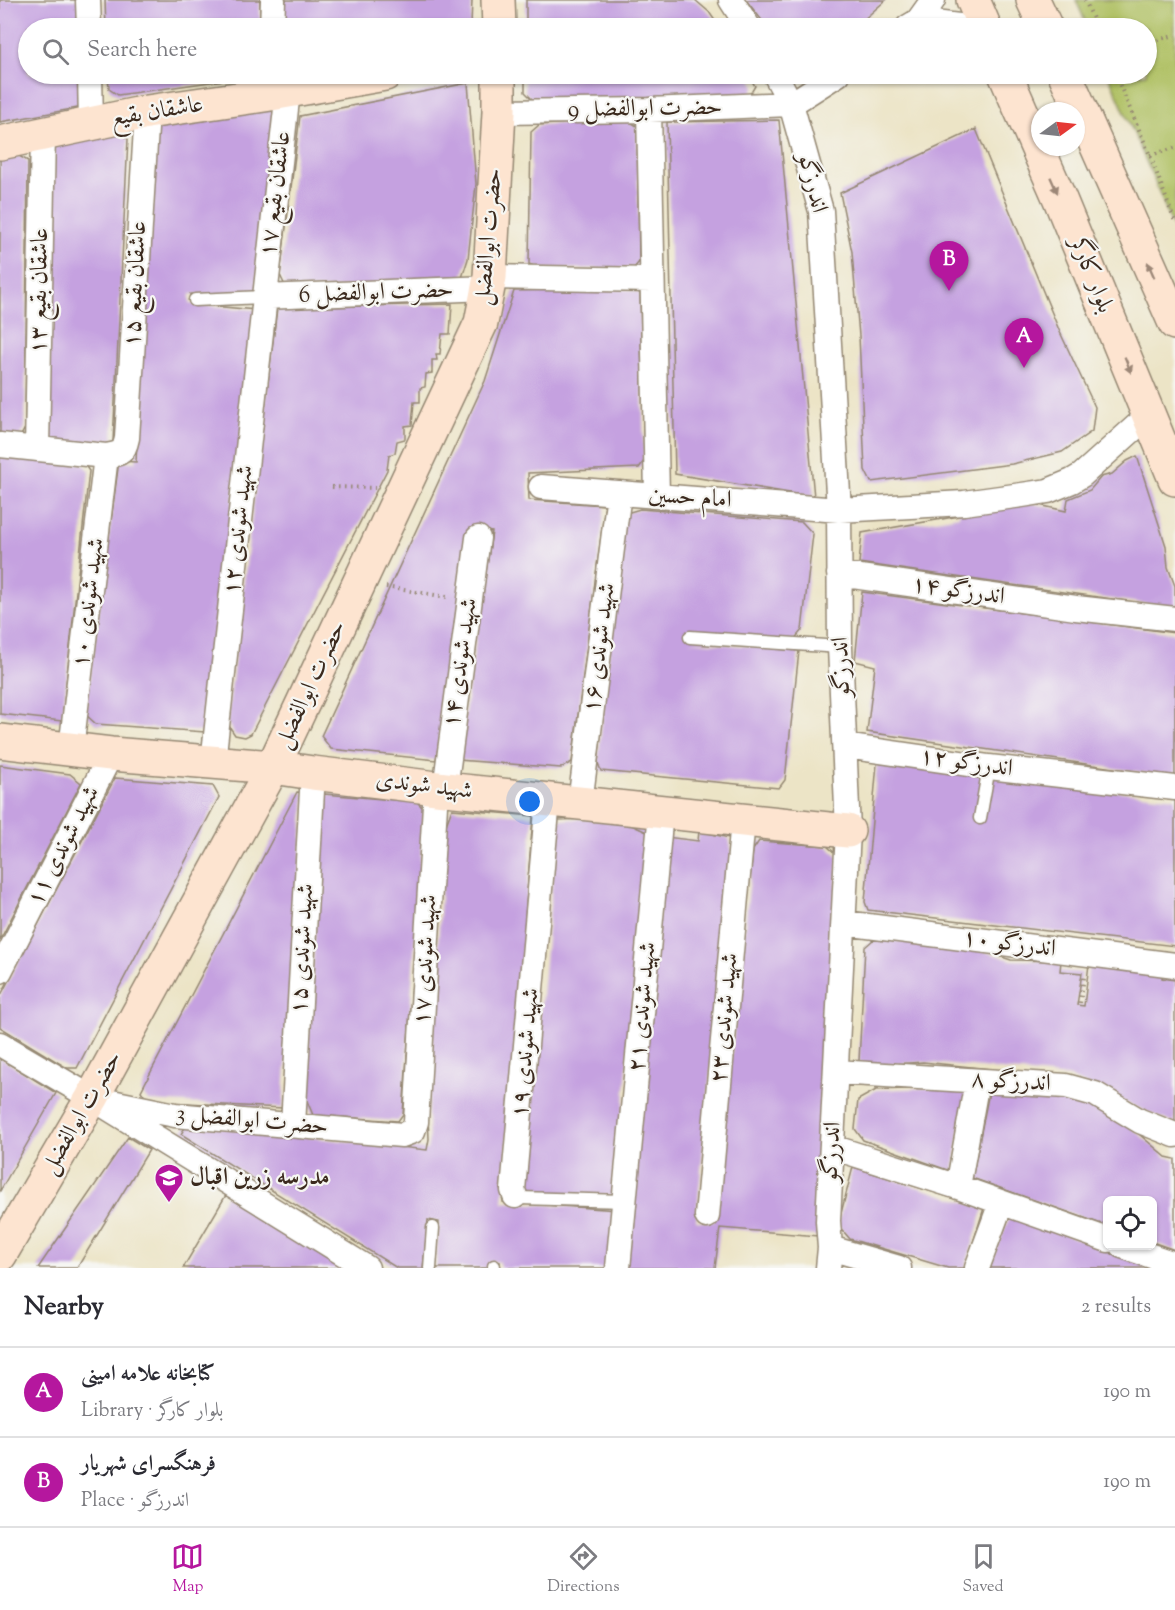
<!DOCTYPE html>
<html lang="en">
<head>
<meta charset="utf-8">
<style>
	:root { --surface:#fff; --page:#f2f2f3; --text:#2b2b33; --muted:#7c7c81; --line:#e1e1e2; --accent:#b5179e }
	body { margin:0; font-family:"Sorts Mill Goudy",Amiri,serif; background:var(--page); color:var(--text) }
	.controls { position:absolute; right:18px; bottom:18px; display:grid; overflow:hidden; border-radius:9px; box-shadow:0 2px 4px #0004 }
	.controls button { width:54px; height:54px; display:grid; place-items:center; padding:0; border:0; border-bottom:2px solid var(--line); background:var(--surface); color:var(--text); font:30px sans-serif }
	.compass { position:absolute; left:1031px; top:102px; width:54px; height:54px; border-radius:50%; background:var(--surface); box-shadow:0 2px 4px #0004; rotate:75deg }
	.you { position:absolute; left:530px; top:802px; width:21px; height:21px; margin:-15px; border:4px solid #fff; border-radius:50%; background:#1a73e8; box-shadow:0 0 0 9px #1a73e833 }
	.badge { display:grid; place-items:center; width:39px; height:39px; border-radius:50%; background:var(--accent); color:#fff; font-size:20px; font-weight:700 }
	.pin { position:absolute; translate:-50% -50px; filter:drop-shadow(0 2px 3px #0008) }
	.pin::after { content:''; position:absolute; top:32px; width:21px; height:18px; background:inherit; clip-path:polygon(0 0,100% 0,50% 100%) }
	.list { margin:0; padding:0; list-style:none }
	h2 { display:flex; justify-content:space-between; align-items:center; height:78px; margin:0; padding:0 24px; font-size:26px }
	h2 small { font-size:20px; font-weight:400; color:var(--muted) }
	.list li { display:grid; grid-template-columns:39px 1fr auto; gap:18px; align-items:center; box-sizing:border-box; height:90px; padding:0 24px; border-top:2px solid var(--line) }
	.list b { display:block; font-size:22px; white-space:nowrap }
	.list p { margin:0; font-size:20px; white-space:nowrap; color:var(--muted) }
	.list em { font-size:20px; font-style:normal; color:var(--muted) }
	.icon { flex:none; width:33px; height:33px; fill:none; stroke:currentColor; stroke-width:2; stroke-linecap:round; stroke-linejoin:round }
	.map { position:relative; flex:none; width:1175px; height:1268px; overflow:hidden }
	.search { position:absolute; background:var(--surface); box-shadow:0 2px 4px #0004; left:18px; right:18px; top:18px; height:66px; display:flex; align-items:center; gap:15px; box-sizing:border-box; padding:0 21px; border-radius:33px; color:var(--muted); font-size:22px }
	.sheet { height:258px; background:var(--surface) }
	nav { display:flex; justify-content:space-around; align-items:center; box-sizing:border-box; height:84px; border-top:2px solid var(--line); background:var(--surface); font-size:16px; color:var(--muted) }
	nav a { display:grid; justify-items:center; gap:3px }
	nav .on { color:var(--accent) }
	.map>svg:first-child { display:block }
</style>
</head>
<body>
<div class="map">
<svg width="1175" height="1268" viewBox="0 0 1175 1268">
	<rect width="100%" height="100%" fill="#f6f6f2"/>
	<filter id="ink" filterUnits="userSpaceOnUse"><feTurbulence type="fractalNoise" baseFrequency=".0167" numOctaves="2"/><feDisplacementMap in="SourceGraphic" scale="12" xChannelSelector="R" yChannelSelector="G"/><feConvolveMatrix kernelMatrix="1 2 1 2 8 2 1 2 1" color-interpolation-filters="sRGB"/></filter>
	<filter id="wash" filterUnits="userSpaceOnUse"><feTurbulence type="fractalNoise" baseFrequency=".008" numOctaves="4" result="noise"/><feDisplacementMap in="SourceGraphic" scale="24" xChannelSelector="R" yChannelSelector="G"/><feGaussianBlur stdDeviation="1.35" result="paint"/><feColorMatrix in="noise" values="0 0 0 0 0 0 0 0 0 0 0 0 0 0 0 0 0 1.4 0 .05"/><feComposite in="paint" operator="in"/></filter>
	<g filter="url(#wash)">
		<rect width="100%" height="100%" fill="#ece4c6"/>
		<path fill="#aebf61" stroke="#747440" stroke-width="1.5" d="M 1076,0 L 1175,0 L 1175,232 L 1153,177 L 1108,74 L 1146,74 L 1146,28 L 1088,28 Z"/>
		<g id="blocks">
			<path fill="#c5a1e0" d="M 0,0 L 81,0 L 82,28 L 28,28 L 28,74 L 82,74 L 83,107 L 0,122 Z
				M 105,0 L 260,0 L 260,28 L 106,28 Z
				M 283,0 L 472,0 L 471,25 L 467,28 L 284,28 Z
				M 526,0 L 695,0 L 709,12 L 720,28 L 526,28 Z
				M 746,0 L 886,0 L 854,28 L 768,28 Z
				M 108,74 L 260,74 L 260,75 L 118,95 L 109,89 Z
				M 525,74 L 748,74 L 755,86 L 749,96 L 533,100 L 525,92 Z
				M 468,83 L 476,184 L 468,259 L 460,284 L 287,290 L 280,275 L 300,116 Z
				M 272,104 L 280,111 L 257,298 L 190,294 L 190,304 L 256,310 L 205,732 L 96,724 L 85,714 L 119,461 L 136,462 L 153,133 L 161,123 Z
				M 627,120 L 637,126 L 639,262 L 634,268 L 541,269 L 529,264 L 531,132 L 539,125 Z
				M 779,120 L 814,497 L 675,474 L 667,122 Z
				M 976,129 L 1059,330 L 1095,407 L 1092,431 L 1062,452 L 1012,464 L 871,482 L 865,470 L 859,336 L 852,252 L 840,193 Z
				M 119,133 L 128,139 L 113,441 L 109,446 L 48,442 L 54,146 Z
				M 0,156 L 19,156 L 28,161 L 25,428 L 19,439 L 0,437 Z
				M 583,289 L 631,290 L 640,293 L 644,461 L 639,468 L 528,473 L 529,500 L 605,505 L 572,762 L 561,768 L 458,760 L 492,532 L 473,530 L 436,760 L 331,749 L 321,736 L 485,381 L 514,291 Z
				M 452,304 L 450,334 L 442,334 L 440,354 L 436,354 L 437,360 L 432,360 L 432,373 L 426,374 L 425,387 L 420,388 L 420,402 L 414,402 L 412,425 L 405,426 L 405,439 L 397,441 L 395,453 L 389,455 L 387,470 L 251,734 L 245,737 L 235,735 L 227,723 L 277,308 Z
				M 0,454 L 84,464 L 89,471 L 62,721 L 0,714 Z
				M 1137,456 L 1166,546 L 1168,567 L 1175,586 L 1175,608 L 859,563 L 862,533 L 959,516 L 960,509 L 1021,501 L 1066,511 L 1068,499 L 1090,490 L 1101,477 L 1112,474 L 1127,461 Z
				M 640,509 L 802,522 L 813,534 L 802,630 L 793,641 L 688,641 L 799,651 L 785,780 L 779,788 L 601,771 L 598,763 L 623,514 Z
				M 862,592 L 1175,633 L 1175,777 L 867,732 L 875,666 L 855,661 Z
				M 877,763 L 1175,798 L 1175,946 L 868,910 L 865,902 Z
				M 0,765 L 70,774 L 81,783 L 0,940 Z
				M 115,778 L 213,786 L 219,797 L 77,1068 L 67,1068 L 0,1027 L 0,997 Z
				M 297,792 L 305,793 L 283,1108 L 148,1101 L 141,1091 Z
				M 324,794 L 417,802 L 424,809 L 404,1099 L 403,1114 L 398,1121 L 313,1115 L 305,1096 Z
				M 452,809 L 533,816 L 503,1202 L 618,1210 L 611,1268 L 500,1268 L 500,1262 L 490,1261 L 489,1268 L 436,1268 L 439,1222 L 428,1220 L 423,1268 L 397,1268 L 181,1134 L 187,1124 L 427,1150 L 429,1139 L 428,1116 L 445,828 Z
				M 585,819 L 624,822 L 647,832 L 616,1196 L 524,1193 L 558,820 Z
				M 699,831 L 729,838 L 732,852 L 696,1221 L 714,1222 L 753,850 L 759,841 L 827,846 L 838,856 L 818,1236 L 720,1228 L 715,1268 L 624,1268 L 666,837 L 698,841 Z
				M 873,940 L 938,943 L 970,947 L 1011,960 L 1061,961 L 1060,971 L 1082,973 L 1077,1005 L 1084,1006 L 1089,964 L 1162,970 L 1162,978 L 1175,980 L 1175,1124 L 1069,1077 L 923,1062 L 868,1066 L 859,1061 L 865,947 Z
				M 0,1058 L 56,1093 L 0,1191 Z
				M 936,1088 L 967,1090 L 953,1172 L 863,1140 L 855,1129 L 858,1100 L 876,1090 Z
				M 989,1092 L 1065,1097 L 1113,1112 L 1166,1157 L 1175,1159 L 1175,1250 L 1152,1242 L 1152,1200 L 1107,1200 L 1107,1226 L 972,1178 Z
				M 128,1137 L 149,1150 L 77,1268 L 38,1268 Z
				M 853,1167 L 984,1208 L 965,1268 L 948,1268 L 850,1239 L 838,1225 Z
				M 226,1195 L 278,1226 L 346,1268 L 183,1268 Z
				M 1010,1215 L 1160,1268 L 990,1268 Z"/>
		</g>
	</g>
	<g filter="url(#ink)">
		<use href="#blocks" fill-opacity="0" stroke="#948772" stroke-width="1.5"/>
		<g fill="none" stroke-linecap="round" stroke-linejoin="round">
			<g stroke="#948772" stroke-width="15">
				<path id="lane" d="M 195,300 L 264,297
					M 690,637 L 840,647
					M 980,818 L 989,767
					M 515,1196 L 519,1198 L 624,1201
					M 430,1268 L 433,1228
					M 494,1268 L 494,1266"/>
			</g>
			<g stroke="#948772" stroke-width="27">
				<path id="street" d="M 88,0 L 89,28
					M 731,0 L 749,28
					M 918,21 L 975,28
					M 908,27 L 918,21 L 933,0
					M 272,28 L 273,0
					M 90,74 L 91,123
					M 775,74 L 791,104 L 821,211 L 839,510 L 840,647 L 848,831 L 828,1221 L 830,1248 L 828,1268
					M 791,104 L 838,74
					M 649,110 L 657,496
					M 499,112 L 649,110 L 791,104
					M 490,277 L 652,280
					M 264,297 L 488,288
					M 0,445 L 106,456 C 121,453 124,453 127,438 L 147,112
					M 37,449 L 43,133
					M 541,487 L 839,510 L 964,503 L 1022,495 L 1048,491 L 1072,481 L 1082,475 L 1149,415
					M 839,574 L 1076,608 L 1175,619
					M 845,746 L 989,767 L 1175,788
					M 71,749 L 106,456
					M 213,762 L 288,91
					M 445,789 L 478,538
					M 580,803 L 619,493
					M 844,923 L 1175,965
					M 0,971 L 111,754
					M 0,1044 L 92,1098 L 367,1268
					M 836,1072 L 1066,1086 L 1095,1094 L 1140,1121 L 1175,1135
					M 92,1098 L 175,1115 L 402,1135 L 413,1131 L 416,1122 L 436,788
					M 293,1125 L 313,773
					M 832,1147 L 958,1187 L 1108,1240
					M 958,1187 L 977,1081
					M 515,1196 L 513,1190 L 548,800
					M 707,1216 L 743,820
					M 1122,1246 L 1175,1264
					M 830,1248 L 899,1268
					M 618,1268 L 661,812
					M 977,1268 L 1001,1203"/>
			</g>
			<g stroke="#948772" stroke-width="36">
				<path id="secondary" d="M 498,0 L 499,28
					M 973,0 L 985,28
					M 1033,0 L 1046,28
					M 1005,74 L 1059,197 L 1175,479
					M 1065,74 L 1175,323
					M 0,143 L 147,112 L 271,94 L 385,74
					M 0,741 L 111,754 L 273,767 L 313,773 L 445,789 L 848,831
					M 0,1255 L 92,1098 L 273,767 L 481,323 L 490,277 L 499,112 L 499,74"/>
			</g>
			<path stroke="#948772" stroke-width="4" stroke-dasharray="1.5 4.5" stroke-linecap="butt" d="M 1085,0 L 1097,28
				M 1146,43 L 1175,35
				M 1115,74 L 1150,155 L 1175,222
				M 1150,155 L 1175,148
				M 332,487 L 375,488
				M 386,587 L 447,597
				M 1080,1003 L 1084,977"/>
			<use href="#lane" stroke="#fff" stroke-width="12"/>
			<use href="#street" stroke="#fff" stroke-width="24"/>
			<use href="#secondary" stroke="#fde4d0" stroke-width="33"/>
		</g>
		<defs><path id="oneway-solid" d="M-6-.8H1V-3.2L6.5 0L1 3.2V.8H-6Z" transform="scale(1.5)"/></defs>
		<g fill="#9c8777">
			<use href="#oneway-solid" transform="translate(1054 185) rotate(66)"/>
			<use href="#oneway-solid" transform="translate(1151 270) rotate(-114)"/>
			<use href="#oneway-solid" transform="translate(1128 365) rotate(68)"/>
		</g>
	</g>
	<defs>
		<g id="school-pin" transform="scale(1.5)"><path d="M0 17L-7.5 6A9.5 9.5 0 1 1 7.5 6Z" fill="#b5179e" stroke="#f6f6f2"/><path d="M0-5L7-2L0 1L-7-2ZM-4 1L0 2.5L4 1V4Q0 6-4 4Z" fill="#fff"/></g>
	</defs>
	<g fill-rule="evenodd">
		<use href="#school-pin" x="169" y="1178"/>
	</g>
	<g text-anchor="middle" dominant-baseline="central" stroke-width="4.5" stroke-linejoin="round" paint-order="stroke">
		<g font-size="24" fill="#3b2a1e" stroke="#f6f6f2">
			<text transform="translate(645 109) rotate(-1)">حضرت ابوالفضل 9</text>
			<text transform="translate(157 112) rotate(-9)">عاشقان بقیع</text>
			<text transform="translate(812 183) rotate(76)">اندرزگو</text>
			<text transform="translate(276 194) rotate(-83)">عاشقان بقیع ۱۷</text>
			<text transform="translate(489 237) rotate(-85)">حضرت ابوالفضل</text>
			<text transform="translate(1091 275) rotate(68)">بلوار کارگر</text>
			<text transform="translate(136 284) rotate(-87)">عاشقان بقیع ۱۵</text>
			<text transform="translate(40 291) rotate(-89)">عاشقان بقیع ۱۳</text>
			<text transform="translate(376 293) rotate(-2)">حضرت ابوالفضل 6</text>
			<text transform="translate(690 498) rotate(4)">امام حسین</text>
			<text transform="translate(239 530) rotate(-84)">شهید شوندی ۱۲</text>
			<text transform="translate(958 591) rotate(8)">اندرزگو ۱۴</text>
			<text transform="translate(89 603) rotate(-83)">شهید شوندی ۱۰</text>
			<text transform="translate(600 648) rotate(-83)">شهید شوندی ۱۶</text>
			<text transform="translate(461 663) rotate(-82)">شهید شوندی ۱۴</text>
			<text transform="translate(842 667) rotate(-92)">اندرزگو</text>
			<text transform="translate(311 685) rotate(-65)">حضرت ابوالفضل</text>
			<text transform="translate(966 763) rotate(8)">اندرزگو ۱۲</text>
			<text transform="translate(424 786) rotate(7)">شهید شوندی</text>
			<text transform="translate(64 846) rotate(-63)">شهید شوندی ۱۱</text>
			<text transform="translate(1009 944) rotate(7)">اندرزگو ۱۰</text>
			<text transform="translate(303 949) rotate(-87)">شهید شوندی ۱۵</text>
			<text transform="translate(426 960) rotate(-87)">شهید شوندی ۱۷</text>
			<text transform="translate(643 1007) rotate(-85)">شهید شوندی ۲۱</text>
			<text transform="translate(725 1018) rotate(-85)">شهید شوندی ۲۳</text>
			<text transform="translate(526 1053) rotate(-85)">شهید شوندی ۱۹</text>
			<text transform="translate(1011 1082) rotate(3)">اندرزگو ۸</text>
			<text transform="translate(82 1113) rotate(-60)">حضرت ابوالفضل</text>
			<text transform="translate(252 1121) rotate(5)">حضرت ابوالفضل 3</text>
			<text transform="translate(832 1152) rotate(-87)">اندرزگو</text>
		</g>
		<g font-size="24" font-weight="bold" fill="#3b2a1e" stroke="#f6f6f2" text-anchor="start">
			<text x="190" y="1178">مدرسه زرین اقبال</text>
		</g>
	</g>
</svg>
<div class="controls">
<button><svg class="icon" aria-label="locate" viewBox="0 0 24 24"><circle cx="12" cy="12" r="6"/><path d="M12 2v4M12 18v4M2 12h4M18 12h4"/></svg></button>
</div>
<svg class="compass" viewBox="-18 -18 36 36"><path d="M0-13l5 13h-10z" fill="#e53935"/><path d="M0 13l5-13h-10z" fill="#7c7c81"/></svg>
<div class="you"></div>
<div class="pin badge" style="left:1024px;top:368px">A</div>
<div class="pin badge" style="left:949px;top:291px">B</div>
<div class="search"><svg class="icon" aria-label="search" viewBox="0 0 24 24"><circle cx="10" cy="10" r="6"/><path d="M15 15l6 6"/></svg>Search here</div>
</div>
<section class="sheet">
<h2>Nearby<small>2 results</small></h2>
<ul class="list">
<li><span class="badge">A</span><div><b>کتابخانه علامه امینی</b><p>Library · بلوار کارگر</p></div><em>190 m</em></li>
<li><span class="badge">B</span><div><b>فرهنگسرای شهریار</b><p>Place · اندرزگو</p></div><em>190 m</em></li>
</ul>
</section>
<nav>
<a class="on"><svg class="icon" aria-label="map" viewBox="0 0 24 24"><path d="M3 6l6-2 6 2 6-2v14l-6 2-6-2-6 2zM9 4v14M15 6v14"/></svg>Map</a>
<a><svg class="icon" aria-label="directions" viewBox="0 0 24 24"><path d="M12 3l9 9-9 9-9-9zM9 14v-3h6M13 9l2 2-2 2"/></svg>Directions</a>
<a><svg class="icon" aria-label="saved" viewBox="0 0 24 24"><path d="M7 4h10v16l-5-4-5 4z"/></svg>Saved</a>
</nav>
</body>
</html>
